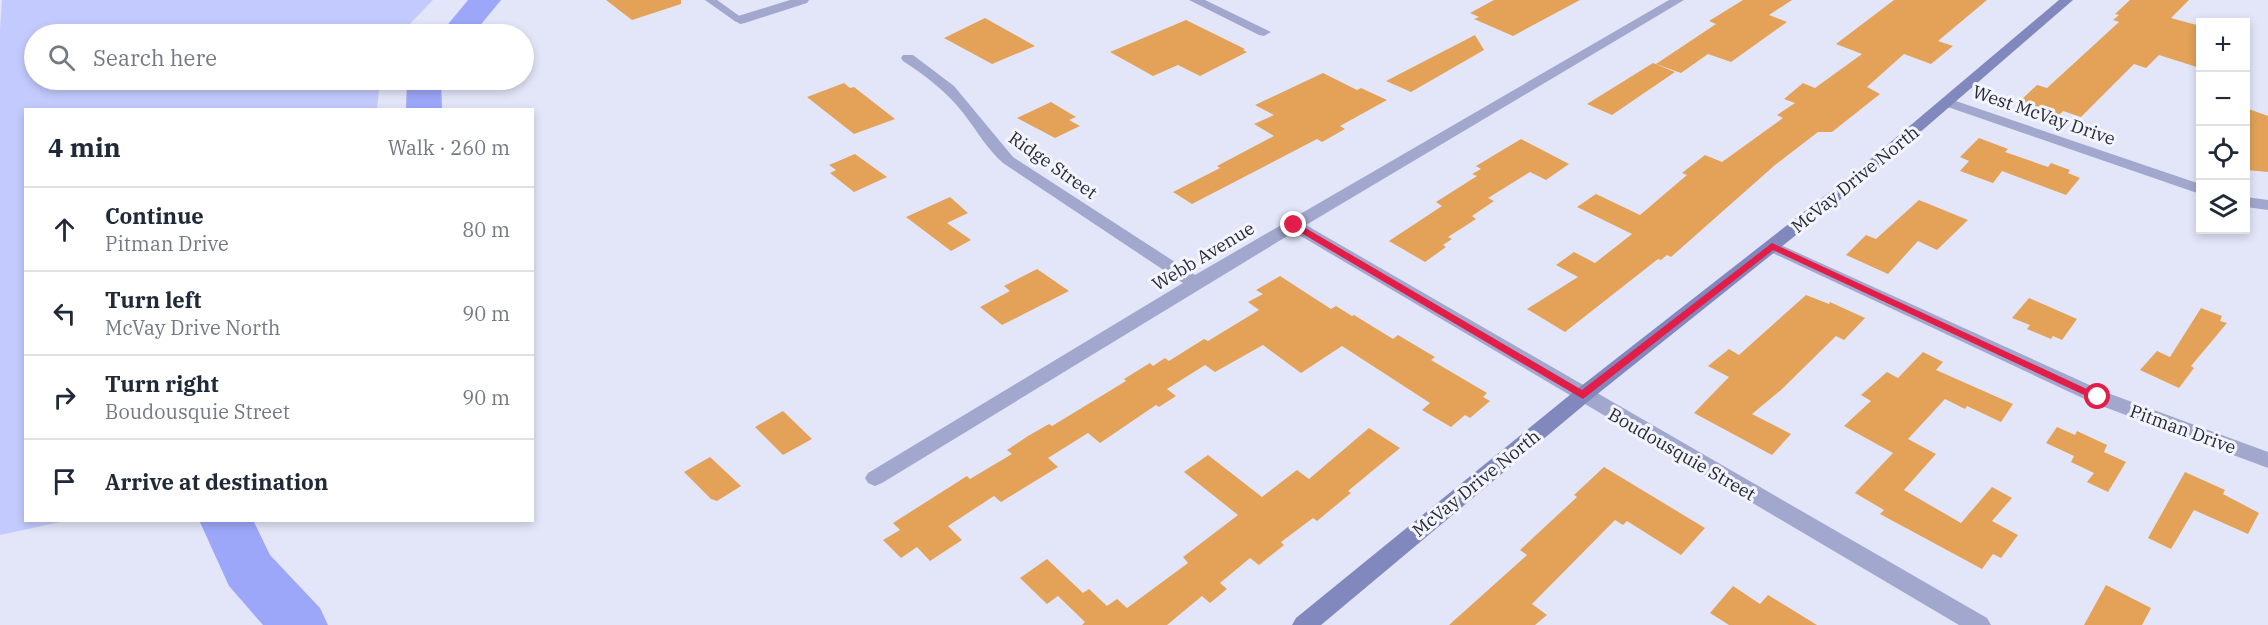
<!DOCTYPE html>
<html lang="en">
<head>
<meta charset="utf-8">
<style>
	:root { --surface:#fff; --page:#f2f2f3; --text:#1f2937; --muted:#747a83; --line:#e0e1e3 }
	body { margin:0; font-family:"IBM Plex Serif",serif; background:var(--page); color:var(--text) }
	.controls { position:absolute; right:18px; top:18px; display:grid; overflow:hidden; border-radius:0px; box-shadow:0 3px 9px #0003 }
	.controls button { width:54px; height:54px; display:grid; place-items:center; padding:0; border:0; border-bottom:2px solid var(--line); background:var(--surface); color:var(--text); font:30px sans-serif }
	.stop { position:absolute; width:18px; height:18px; margin:-14px; border:4px solid #e11d48; border-radius:50%; background:#fff }
	.stop.end { background:#e11d48; border-color:#fff; box-shadow:0 2px 6px #0008 }
	.list { margin:0; padding:0; list-style:none }
	h2 { display:flex; justify-content:space-between; align-items:center; height:78px; margin:0; padding:0 24px; font-size:26px }
	h2 small { font-size:20px; font-weight:400; color:var(--muted) }
	.list li { display:grid; grid-template-columns:39px 1fr auto; gap:18px; align-items:center; box-sizing:border-box; height:84px; padding:0 24px; border-top:2px solid var(--line) }
	.list b { display:block; font-size:22px; white-space:nowrap }
	.list p { margin:0; font-size:20px; white-space:nowrap; color:var(--muted) }
	.list em { font-size:20px; font-style:normal; color:var(--muted) }
	.icon { flex:none; width:33px; height:33px; fill:none; stroke:currentColor; stroke-width:2; stroke-linecap:round; stroke-linejoin:round }
	.map { position:relative; flex:none; width:2268px; height:625px; overflow:hidden }
	.search { position:absolute; background:var(--surface); box-shadow:0 3px 9px #0003; left:24px; top:24px; width:510px; height:66px; display:flex; align-items:center; gap:15px; box-sizing:border-box; padding:0 21px; border-radius:33px; color:var(--muted); font-size:22px }
	.panel { position:absolute; background:var(--surface); box-shadow:0 3px 9px #0003; left:24px; top:108px; width:510px; height:414px; border-radius:0px }
	.map>svg:first-child { display:block }
</style>
</head>
<body>
<div class="map">
<svg width="2268" height="625" viewBox="0 0 2268 625">
	<rect width="100%" height="100%" fill="#e3e6f9"/>
	<path fill="#c3cbfe" d="M 2,0 L 433,0 L 400,34 L 34,34 L 34,80 L 380,80 L 377,109 L 26,110 L 26,520 L 65,521 L 0,535 L 0,29 Z"/>
	<g fill="none" stroke-linecap="round" stroke-linejoin="round">
		<path fill="#9da7fa" fill-rule="evenodd" d="M 468,0 L 501,0 L 473,34 L 440,34 Z
			M 407,80 L 441,80 L 442,110 L 406,110 Z
			M 199,520 L 253,520 L 270,555 L 320,608 L 328,625 L 263,625 L 229,586 Z"/>
	</g>
	<path fill="#e3a258" d="M 606,0 L 681,0 L 681,4 L 632,20 Z
		M 1494,0 L 1580,0 L 1513,36 L 1474,19 L 1479,17 L 1470,13 Z
		M 1743,0 L 1792,0 L 1769,15 L 1787,22 L 1731,62 L 1708,54 L 1681,73 L 1656,64 L 1716,24 L 1709,21 Z
		M 1894,0 L 1987,0 L 1938,41 L 1953,46 L 1931,64 L 1904,54 L 1867,87 L 1880,94 L 1832,132 L 1818,132 L 1775,165 L 1671,257 L 1667,255 L 1661,260 L 1658,259 L 1565,332 L 1527,309 L 1578,277 L 1556,265 L 1574,252 L 1595,263 L 1632,234 L 1577,207 L 1596,194 L 1640,215 L 1687,175 L 1682,173 L 1705,155 L 1722,162 L 1783,118 L 1777,115 L 1795,103 L 1784,99 L 1803,83 L 1815,88 L 1862,54 L 1836,44 Z
		M 2130,0 L 2189,0 L 2171,18 L 2200,26 L 2200,68 L 2159,55 L 2146,68 L 2134,64 L 2081,117 L 2063,111 L 2058,116 L 2019,102 L 2037,85 L 2047,88 L 2119,22 L 2113,20 L 2119,15 L 2115,14 Z
		M 985,18 L 1035,46 L 992,64 L 944,38 Z
		M 1186,20 L 1245,49 L 1243,50 L 1247,52 L 1200,76 L 1178,65 L 1153,76 L 1110,52 Z
		M 1475,35 L 1484,50 L 1411,92 L 1386,81 Z
		M 1653,63 L 1675,72 L 1612,115 L 1587,104 Z
		M 1323,73 L 1357,90 L 1361,88 L 1387,100 L 1340,126 L 1345,129 L 1322,142 L 1317,139 L 1192,204 L 1173,192 L 1220,168 L 1217,166 L 1274,136 L 1254,124 L 1274,115 L 1255,105 Z
		M 844,83 L 850,88 L 854,87 L 895,119 L 854,134 L 807,97 Z
		M 1051,102 L 1076,117 L 1069,120 L 1080,126 L 1055,138 L 1017,118 Z
		M 2246,108 L 2268,116 L 2268,172 L 2246,170 Z
		M 1979,138 L 2008,149 L 2005,152 L 2048,167 L 2051,163 L 2070,170 L 2068,173 L 2080,178 L 2066,195 L 2002,171 L 1993,183 L 1960,171 L 1969,161 L 1960,157 Z
		M 1521,139 L 1569,164 L 1546,180 L 1530,172 L 1488,198 L 1494,201 L 1472,216 L 1476,219 L 1448,237 L 1452,239 L 1443,245 L 1446,247 L 1425,262 L 1389,241 L 1442,206 L 1436,202 L 1477,176 L 1472,174 L 1481,169 L 1476,166 Z
		M 855,154 L 887,177 L 854,192 L 830,173 L 836,170 L 829,165 Z
		M 950,197 L 968,213 L 947,223 L 971,240 L 951,251 L 906,217 Z
		M 1919,200 L 1968,220 L 1937,250 L 1918,241 L 1888,274 L 1846,255 L 1866,235 L 1876,239 Z
		M 1037,269 L 1069,291 L 1002,325 L 980,307 L 1010,291 L 1004,286 Z
		M 1280,276 L 1331,309 L 1336,306 L 1352,316 L 1354,315 L 1393,339 L 1398,335 L 1435,357 L 1431,360 L 1487,393 L 1483,397 L 1490,401 L 1470,418 L 1465,415 L 1451,427 L 1422,410 L 1430,403 L 1342,346 L 1301,373 L 1263,345 L 1215,372 L 1205,365 L 1167,389 L 1176,396 L 1159,407 L 1156,405 L 1100,443 L 1088,433 L 1048,458 L 1058,467 L 1001,502 L 994,496 L 948,526 L 962,540 L 930,561 L 917,547 L 901,558 L 883,540 L 900,530 L 893,523 L 967,476 L 970,479 L 1012,454 L 1007,450 L 1028,436 L 1049,424 L 1052,426 L 1126,381 L 1124,379 L 1150,363 L 1153,366 L 1165,358 L 1169,361 L 1204,339 L 1208,341 L 1259,310 L 1248,302 L 1263,294 L 1256,290 Z
		M 1806,295 L 1829,304 L 1830,302 L 1865,318 L 1844,340 L 1836,336 L 1781,390 L 1752,414 L 1791,434 L 1772,455 L 1694,413 L 1729,377 L 1708,366 L 1729,349 L 1739,355 Z
		M 2029,298 L 2077,319 L 2062,340 L 2053,336 L 2051,339 L 2027,329 L 2030,325 L 2012,318 Z
		M 2201,308 L 2222,316 L 2220,321 L 2227,323 L 2191,366 L 2194,368 L 2179,388 L 2140,370 L 2157,351 L 2170,357 Z
		M 1923,352 L 1943,362 L 1936,370 L 2013,404 L 2001,422 L 1967,406 L 1965,409 L 1945,399 L 1908,439 L 1936,454 L 1904,490 L 1961,523 L 1992,487 L 2012,498 L 1992,521 L 2018,535 L 2001,558 L 1993,554 L 1982,569 L 1880,514 L 1884,510 L 1855,493 L 1893,453 L 1844,426 L 1871,401 L 1861,395 L 1887,372 L 1898,378 Z
		M 783,411 L 812,439 L 783,455 L 755,427 Z
		M 2057,427 L 2075,435 L 2077,431 L 2107,445 L 2104,452 L 2126,462 L 2108,492 L 2087,482 L 2094,473 L 2071,462 L 2074,456 L 2046,443 Z
		M 1369,428 L 1400,448 L 1348,491 L 1351,493 L 1317,521 L 1313,518 L 1281,542 L 1284,545 L 1259,565 L 1250,558 L 1220,583 L 1227,589 L 1210,603 L 1202,596 L 1167,625 L 1082,625 L 1085,622 L 1058,596 L 1047,604 L 1020,578 L 1047,559 L 1083,593 L 1089,589 L 1107,606 L 1117,599 L 1127,608 L 1188,563 L 1183,557 L 1238,515 L 1184,472 L 1208,455 L 1262,497 L 1297,470 L 1309,479 Z
		M 710,457 L 741,486 L 717,501 L 711,499 L 684,472 Z
		M 1604,467 L 1705,528 L 1681,555 L 1627,521 L 1623,525 L 1615,520 L 1532,604 L 1547,615 L 1535,625 L 1449,625 L 1527,555 L 1520,550 L 1577,497 L 1574,495 Z
		M 2185,472 L 2225,490 L 2223,494 L 2259,513 L 2248,534 L 2194,510 L 2171,549 L 2148,538 Z
		M 2106,585 L 2151,608 L 2142,625 L 2084,625 Z
		M 1733,586 L 1760,604 L 1768,595 L 1817,625 L 1729,625 L 1710,613 Z"/>
	<g fill="none" stroke-linecap="round" stroke-linejoin="round">
		<path fill="#a2a8cd" fill-rule="evenodd" d="M 705,0 L 717,0 L 745,20 L 744,22 L 736,22 Z"/>
		<path fill="#a2a8cd" fill-rule="evenodd" d="M 790,0 L 809,0 L 807,3 L 745,23 L 740,24 L 734,20 L 735,17 Z
			M 1189,0 L 1205,0 L 1271,32 L 1264,36 L 1259,35 Z
			M 1669,0 L 1684,0 L 1306,225 L 1987,618 L 1991,625 L 1959,625 L 1294,232 L 882,483 L 875,486 L 868,483 L 865,478 L 868,473 L 1183,283 L 1003,163 C 987,149 977,131 964,114 C 947,92 926,76 903,61 L 901,58 L 903,55 L 913,55 L 954,86 L 1013,157 L 1195,275 Z
			M 1947,98 L 2200,184 L 2200,194 L 1942,105 L 1940,102 Z
			M 2246,197 L 2268,200 L 2268,210 L 2246,207 Z
			M 1772,241 L 2105,392 L 2268,452 L 2268,468 L 2091,402 L 1766,250 L 1764,246 L 1766,242 Z"/>
		<path fill="#8188be" fill-rule="evenodd" d="M 2059,0 L 2073,0 L 1866,179 L 1590,400 L 1321,625 L 1292,625 L 1296,618 L 1576,390 L 1854,173 Z"/>
	</g>
	<path fill="#e11d48" d="M 1291,223 L 1297,223 L 1582,390 L 1772,243 L 2104,397 L 2098,401 L 2095,400 L 1773,250 L 1583,399 L 1291,227 Z"/>
	<g text-anchor="middle" dominant-baseline="central" stroke-width="6" stroke-linejoin="round" paint-order="stroke">
		<g font-size="18" fill="#292a31" stroke="#f2f4ff">
			<text transform="translate(2044 115) rotate(19)">West McVay Drive</text>
			<text transform="translate(1053 165) rotate(35)">Ridge Street</text>
			<text transform="translate(1855 179) rotate(-39)">McVay Drive North</text>
			<text transform="translate(1203 256) rotate(-31)">Webb Avenue</text>
			<text transform="translate(2183 429) rotate(20)">Pitman Drive</text>
			<text transform="translate(1682 454) rotate(30)">Boudousquie Street</text>
			<text transform="translate(1476 483) rotate(-39)">McVay Drive North</text>
		</g>
	</g>
</svg>
<div class="controls">
<button>+</button>
<button>−</button>
<button><svg class="icon" aria-label="locate" viewBox="0 0 24 24"><circle cx="12" cy="12" r="6"/><path d="M12 2v4M12 18v4M2 12h4M18 12h4"/></svg></button>
<button><svg class="icon" aria-label="layers" viewBox="0 0 24 24"><path d="M12 4l9 5-9 5-9-5zM3 14l9 5 9-5"/></svg></button>
</div>
<div class="stop" style="left:2098px;top:397px"></div>
<div class="stop end" style="left:1294px;top:225px"></div>
<div class="search"><svg class="icon" aria-label="search" viewBox="0 0 24 24"><circle cx="10" cy="10" r="6"/><path d="M15 15l6 6"/></svg>Search here</div>
<section class="panel">
<h2>4 min<small>Walk · 260 m</small></h2>
<ul class="list">
<li><svg class="icon" aria-label="ahead" viewBox="0 0 24 24"><path d="M12 20V5M6 11l6-6 6 6"/></svg><div><b>Continue</b><p>Pitman Drive</p></div><em>80 m</em></li>
<li><svg class="icon" aria-label="left" viewBox="0 0 24 24"><path d="M17 20v-9H6M10 6l-5 5 5 5"/></svg><div><b>Turn left</b><p>McVay Drive North</p></div><em>90 m</em></li>
<li><svg class="icon" aria-label="right" viewBox="0 0 24 24"><path d="M7 20v-9h11M14 6l5 5-5 5"/></svg><div><b>Turn right</b><p>Boudousquie Street</p></div><em>90 m</em></li>
<li><svg class="icon" aria-label="arrive" viewBox="0 0 24 24"><path d="M6 21V4h12l-3 4 3 4H6"/></svg><div><b>Arrive at destination</b></div></li>
</ul>
</section>
</div>
</body>
</html>
